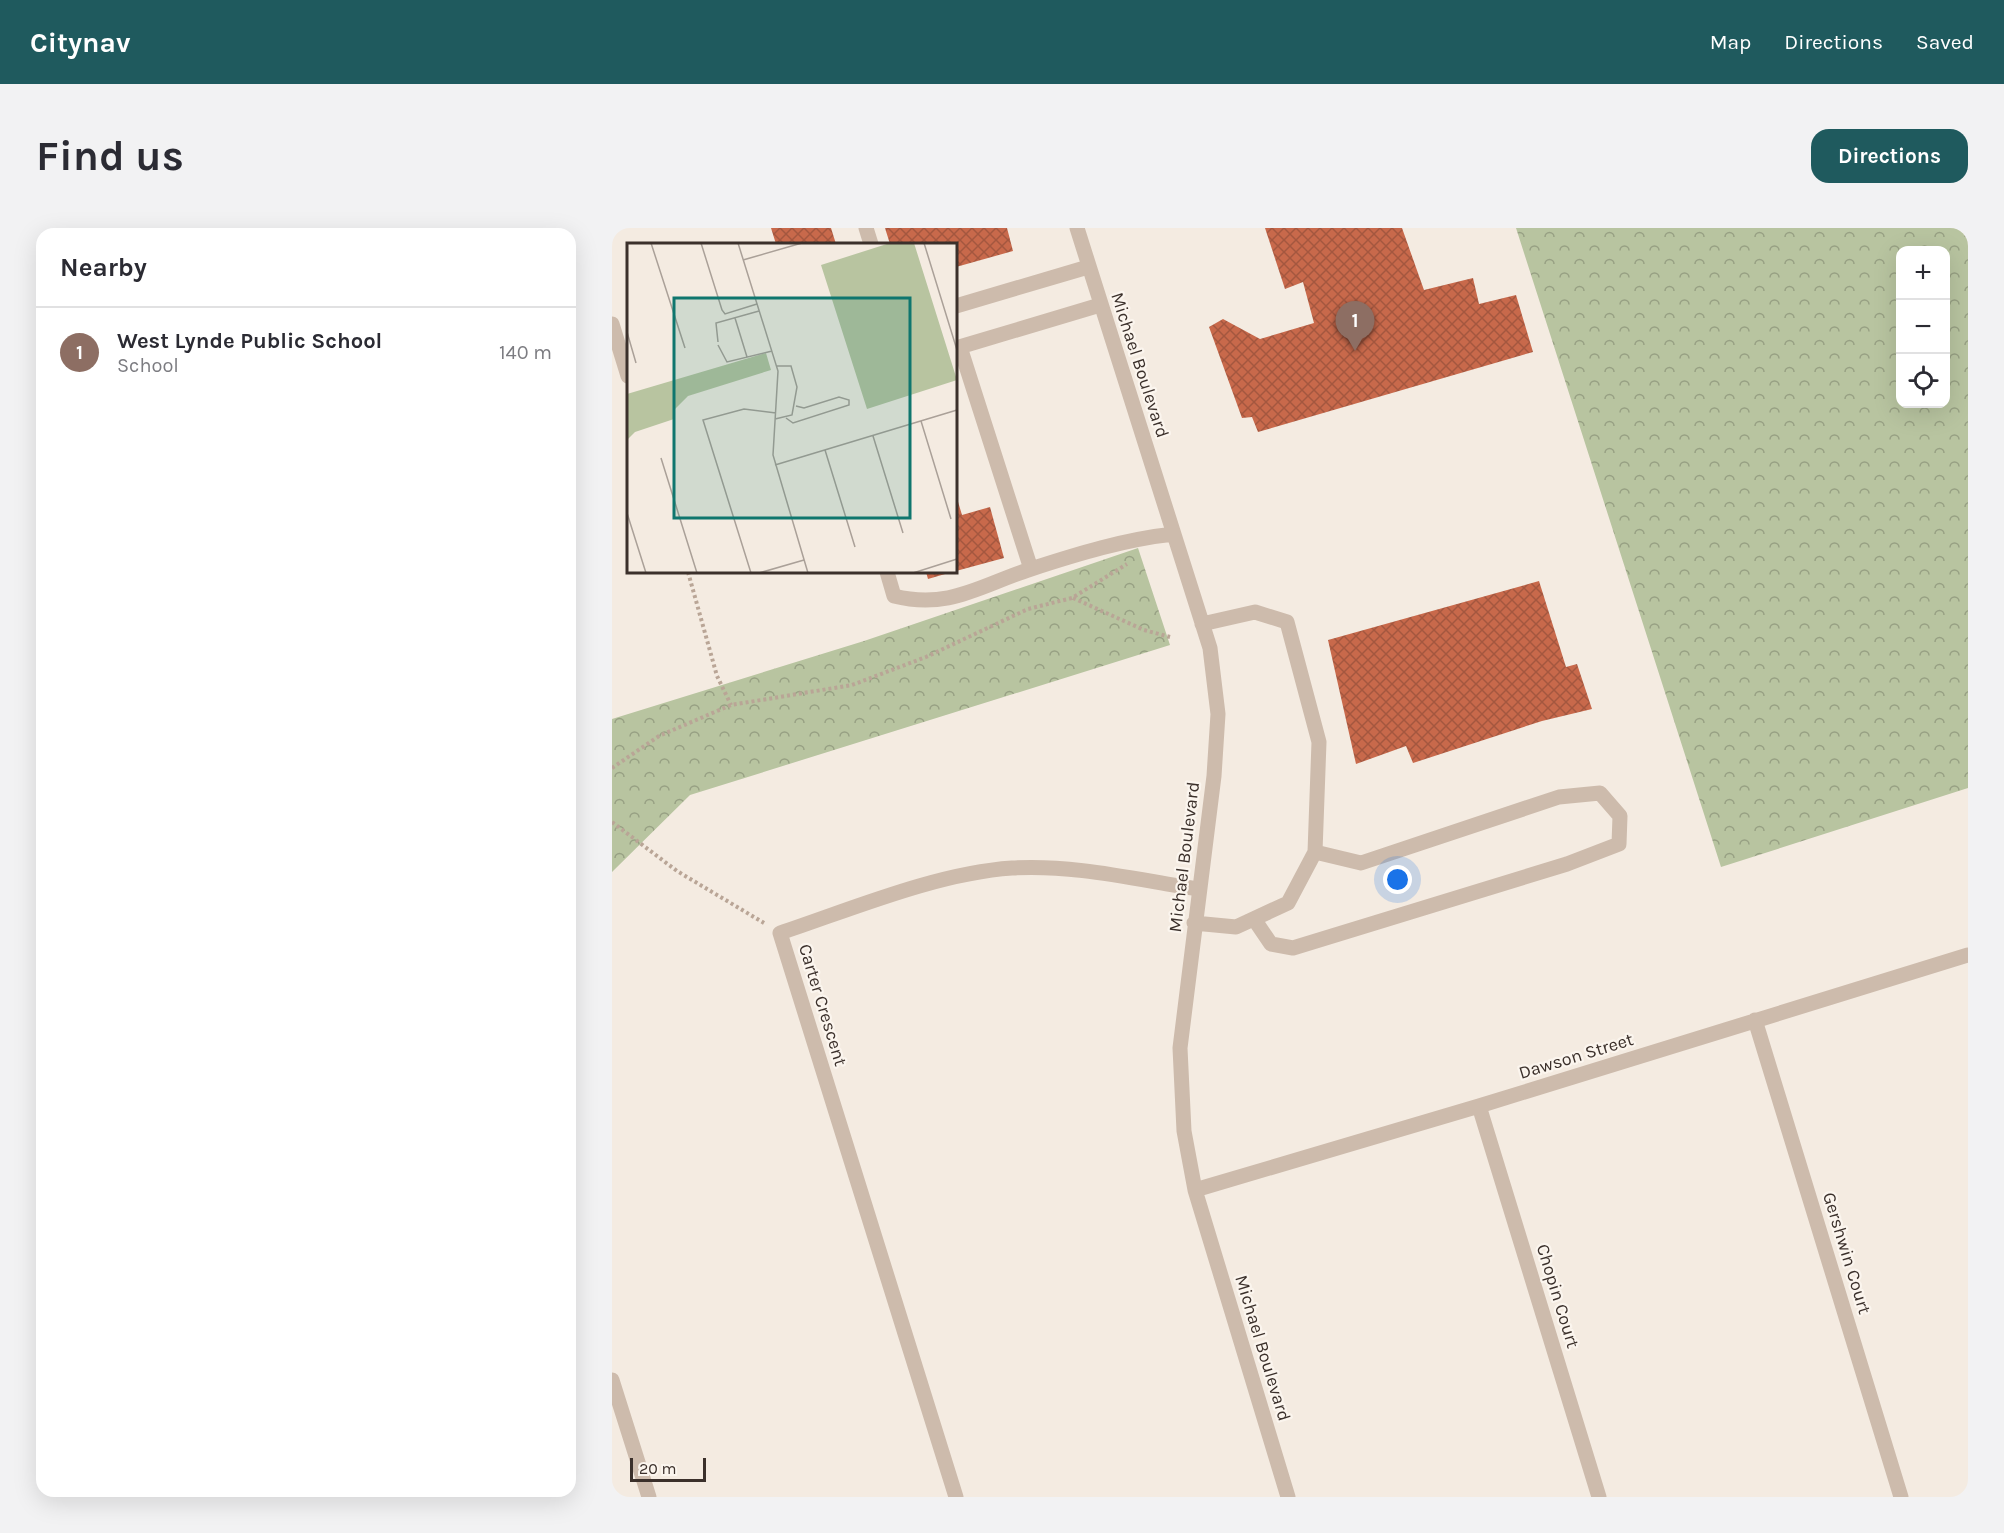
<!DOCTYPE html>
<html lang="en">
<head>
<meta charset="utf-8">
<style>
	:root { --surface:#fff; --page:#f2f2f3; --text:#2b2b33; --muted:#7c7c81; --line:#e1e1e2; --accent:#1f5a5e }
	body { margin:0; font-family:Karla,sans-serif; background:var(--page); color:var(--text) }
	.controls { position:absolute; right:18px; top:18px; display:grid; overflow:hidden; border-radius:12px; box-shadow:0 6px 24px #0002 }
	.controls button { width:54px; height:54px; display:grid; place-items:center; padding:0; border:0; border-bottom:2px solid var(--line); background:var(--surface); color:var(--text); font:30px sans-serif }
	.scale { position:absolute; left:18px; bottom:15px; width:76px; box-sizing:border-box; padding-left:6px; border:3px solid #3b302b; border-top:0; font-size:16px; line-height:21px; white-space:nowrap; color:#3b302b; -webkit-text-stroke:4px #fbf5ee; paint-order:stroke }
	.you { position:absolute; left:786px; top:652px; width:21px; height:21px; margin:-15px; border:4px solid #fff; border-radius:50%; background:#1a73e8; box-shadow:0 0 0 9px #1a73e833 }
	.badge { display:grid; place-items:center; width:39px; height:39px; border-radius:50%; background:var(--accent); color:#fff; font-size:20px; font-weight:700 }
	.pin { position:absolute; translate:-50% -50px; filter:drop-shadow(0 2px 3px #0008) }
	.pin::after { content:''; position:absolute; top:32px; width:21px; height:18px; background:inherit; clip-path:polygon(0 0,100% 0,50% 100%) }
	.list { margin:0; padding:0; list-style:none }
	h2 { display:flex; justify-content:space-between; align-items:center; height:78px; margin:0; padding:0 24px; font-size:26px }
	h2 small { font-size:20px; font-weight:400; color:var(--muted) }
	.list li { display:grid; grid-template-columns:39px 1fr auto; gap:18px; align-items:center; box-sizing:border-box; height:90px; padding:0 24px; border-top:2px solid var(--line) }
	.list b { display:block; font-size:22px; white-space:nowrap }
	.list p { margin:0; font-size:20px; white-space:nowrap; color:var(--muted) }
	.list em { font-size:20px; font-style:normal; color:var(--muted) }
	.icon { flex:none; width:33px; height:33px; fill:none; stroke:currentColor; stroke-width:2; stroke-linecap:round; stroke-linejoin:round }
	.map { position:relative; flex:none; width:1356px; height:1269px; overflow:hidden; border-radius:18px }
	header { display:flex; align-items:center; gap:36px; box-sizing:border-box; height:84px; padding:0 30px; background:var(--accent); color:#fff }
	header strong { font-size:28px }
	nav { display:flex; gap:33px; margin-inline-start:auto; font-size:21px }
	.intro { display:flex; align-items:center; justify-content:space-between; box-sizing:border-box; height:144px; padding:0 36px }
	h1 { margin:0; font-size:42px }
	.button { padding:15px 27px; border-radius:18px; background:var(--accent); color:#fff; font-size:21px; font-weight:700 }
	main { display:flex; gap:36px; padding:0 36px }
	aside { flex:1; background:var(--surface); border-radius:18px; box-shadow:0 6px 24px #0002 }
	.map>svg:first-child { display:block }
</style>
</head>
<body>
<header>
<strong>Citynav</strong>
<nav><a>Map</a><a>Directions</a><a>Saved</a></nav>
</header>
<div class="intro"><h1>Find us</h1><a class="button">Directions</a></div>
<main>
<aside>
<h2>Nearby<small></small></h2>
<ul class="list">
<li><span class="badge" style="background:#8d6e63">1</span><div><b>West Lynde Public School</b><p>School</p></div><em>140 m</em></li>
</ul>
</aside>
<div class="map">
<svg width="1356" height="1269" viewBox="0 0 1356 1269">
	<defs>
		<pattern id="park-crowns" width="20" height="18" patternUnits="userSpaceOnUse" patternTransform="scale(1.5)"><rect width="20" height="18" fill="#b8c4a0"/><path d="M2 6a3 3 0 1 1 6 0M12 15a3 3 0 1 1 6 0" fill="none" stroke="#97a083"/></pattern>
		<pattern id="building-cross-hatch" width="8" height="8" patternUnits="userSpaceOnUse" patternTransform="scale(1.5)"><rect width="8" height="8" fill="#c8694b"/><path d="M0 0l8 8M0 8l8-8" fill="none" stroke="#a4573f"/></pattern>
	</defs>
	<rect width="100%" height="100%" fill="#f4ebe1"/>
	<path fill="url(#park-crowns)" fill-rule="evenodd" d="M 904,0 L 1356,0 L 1356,560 L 1109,639 ZM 1288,22 L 1334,22 L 1334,176 L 1288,176 Z
		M 526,320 L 558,417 L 78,567 L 0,644 L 0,491 L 252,413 Z"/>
	<path fill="url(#building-cross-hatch)" d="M 159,0 L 219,0 L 224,16 L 164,16 Z
		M 273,0 L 395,0 L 401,23 L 344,39 L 344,16 L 278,16 Z
		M 653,0 L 790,0 L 812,62 L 861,50 L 867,76 L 904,67 L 921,124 L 646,204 L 640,189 L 630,190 L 597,99 L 611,91 L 648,111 L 702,95 L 691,54 L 673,61 Z
		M 344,267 L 350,287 L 378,279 L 392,330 L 344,343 Z
		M 314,344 L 340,344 L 316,351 Z
		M 927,353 L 954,439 L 965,436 L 980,481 L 930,493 L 801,535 L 794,518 L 744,536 L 716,412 Z"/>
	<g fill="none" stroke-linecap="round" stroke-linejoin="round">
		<path stroke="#b9a596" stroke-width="4" stroke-dasharray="3 3" stroke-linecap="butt" d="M 76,344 L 105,448 L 119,477
			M 461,370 L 532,402 L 558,409
			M 0,540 L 47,508 L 119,477 L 240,457 L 314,429 L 416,381 L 460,370 L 515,336
			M 0,594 L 65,643 L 152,695"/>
		<path stroke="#cdbbac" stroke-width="15" d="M 254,0 L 259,16
			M 465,0 L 598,420 L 606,486 L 602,548 L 568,820 L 572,903 L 583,962 L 676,1269
			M 344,78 L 476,39
			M 0,96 L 16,148
			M 348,119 L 419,341
			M 344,120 L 488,77
			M 275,344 L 282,368 C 337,382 369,357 419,341 C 465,326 514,311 562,306
			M 642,691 L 659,716 L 681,720 L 955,636 L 1007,616 L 1008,588 L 988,565 L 947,569 L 749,635 L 703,624
			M 582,695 L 624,699 L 676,675 L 703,624 L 707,514 L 675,394 L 643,384 L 590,396
			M 1143,792 L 1289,1269
			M 867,878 L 987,1269
			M 583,962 L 867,878 L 1356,727
			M 0,1152 L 37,1269
			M 344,1269 L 168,705 C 240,681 325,645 400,640 C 461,636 526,652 586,661"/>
	</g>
	<g text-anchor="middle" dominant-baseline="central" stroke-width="4.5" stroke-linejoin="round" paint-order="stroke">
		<g font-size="18" fill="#3b302b" stroke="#fbf5ee">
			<text transform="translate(528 137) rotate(72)">Michael Boulevard</text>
			<text transform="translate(572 629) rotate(-83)">Michael Boulevard</text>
			<text transform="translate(211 777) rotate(73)">Carter Crescent</text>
			<text transform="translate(964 828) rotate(-17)">Dawson Street</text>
			<text transform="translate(1235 1025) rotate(73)">Gershwin Court</text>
			<text transform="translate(946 1068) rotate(73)">Chopin Court</text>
			<text transform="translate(651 1120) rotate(73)">Michael Boulevard</text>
		</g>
	</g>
	<g transform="translate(15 15)">
		<rect width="330" height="330" fill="#f4ebe1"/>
		<path d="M 263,0 L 287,0 L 330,137 L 240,166 L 194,22 ZM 139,110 L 144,127 L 61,153 L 46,168 L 47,176 L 8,189 L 0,197 L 0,151 Z" fill="#b8c4a0"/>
		<path fill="none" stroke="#aaa098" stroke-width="1.5" d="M 24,0 L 58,105M 74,0 L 95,67 L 98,71 L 130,61M 111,0 L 151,128 L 146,212 L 181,330M 297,0 L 330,107M 116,17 L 175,0M 108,75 L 120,114M 0,89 L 9,120M 91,99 L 89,80 L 132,68M 91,102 L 100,119 L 145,108M 159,175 L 166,180 L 222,162 L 222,157 L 212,154 L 177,165 L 169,163M 148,176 L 165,172 L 170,144 L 164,123 L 150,123M 294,178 L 324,276M 246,193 L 276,290M 198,207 L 228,304M 34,215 L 70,330M 148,222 L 330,167M 0,270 L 19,330M 124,330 L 76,177 L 117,166 L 149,170M 132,330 L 177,317M 286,330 L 330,316"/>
		<path fill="#0f766e" fill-opacity="0.15" stroke="#0f766e" stroke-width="3" d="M 47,55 L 283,55 L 283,275 L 47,275 Z"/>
		<rect width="330" height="330" fill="none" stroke="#3b302b" stroke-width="3"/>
	</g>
</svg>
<div class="controls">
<button>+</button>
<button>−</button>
<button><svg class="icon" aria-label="locate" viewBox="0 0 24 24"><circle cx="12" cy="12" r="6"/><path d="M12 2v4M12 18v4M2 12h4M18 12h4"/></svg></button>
</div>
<div class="scale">20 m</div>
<div class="you"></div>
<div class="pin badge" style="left:743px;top:123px;background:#8d6e63">1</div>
</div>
</main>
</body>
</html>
